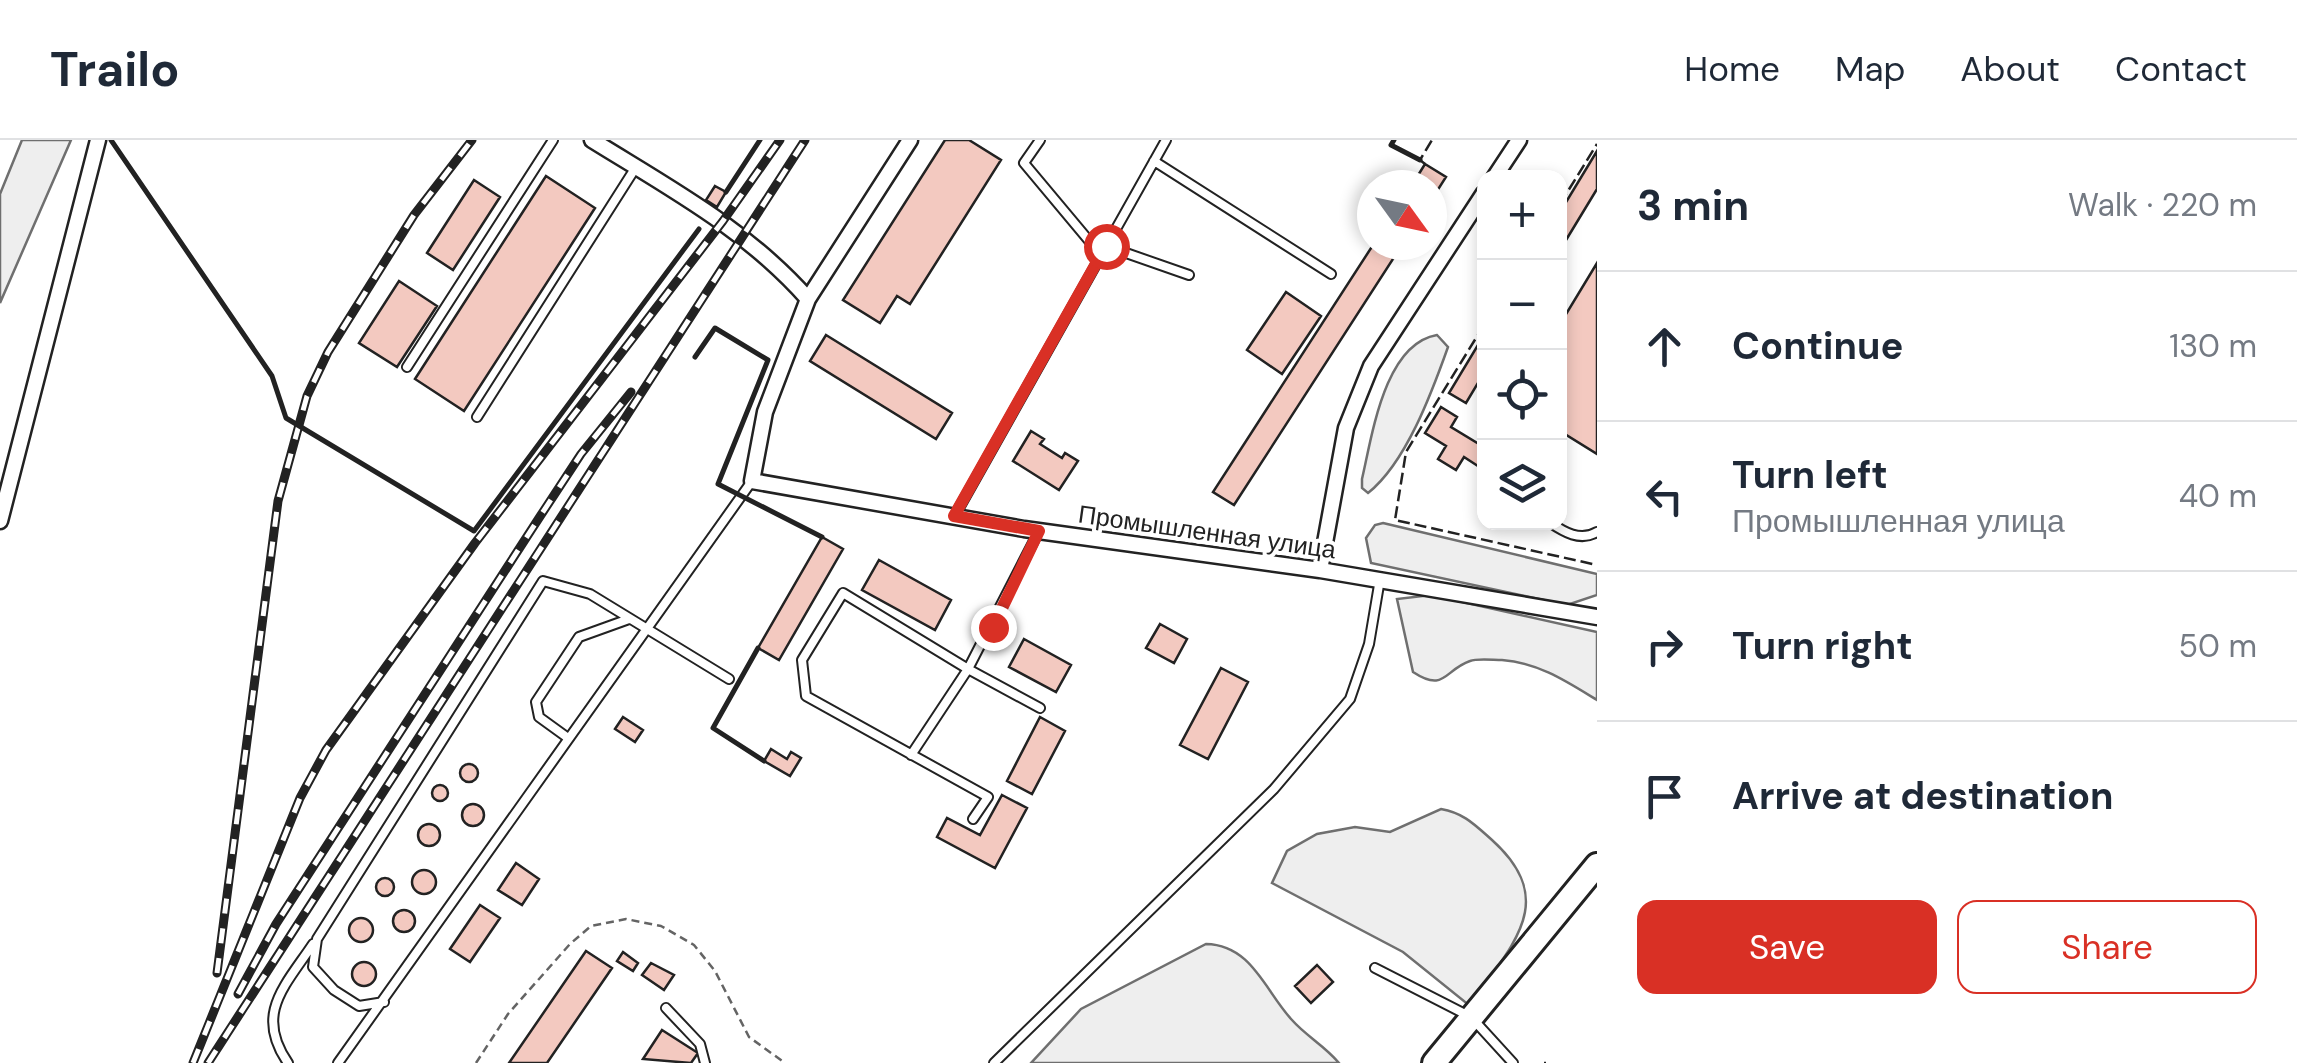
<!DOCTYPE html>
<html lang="en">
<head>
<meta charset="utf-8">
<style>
	:root { --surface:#fff; --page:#f6f6f7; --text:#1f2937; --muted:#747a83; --line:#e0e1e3; --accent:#d93025 }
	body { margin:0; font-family:"DM Sans",sans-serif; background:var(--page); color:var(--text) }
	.controls { position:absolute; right:30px; top:30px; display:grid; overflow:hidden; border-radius:20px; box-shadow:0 5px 15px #0003 }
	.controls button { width:90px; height:90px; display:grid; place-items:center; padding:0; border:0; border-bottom:2px solid var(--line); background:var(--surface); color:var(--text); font:50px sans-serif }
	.compass { position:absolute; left:1357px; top:30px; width:90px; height:90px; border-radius:50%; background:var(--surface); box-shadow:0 5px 15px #0003; rotate:123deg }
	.stop { position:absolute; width:30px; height:30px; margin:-22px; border:8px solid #d93025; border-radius:50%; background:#fff }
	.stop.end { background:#d93025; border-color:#fff; box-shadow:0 2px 10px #0008 }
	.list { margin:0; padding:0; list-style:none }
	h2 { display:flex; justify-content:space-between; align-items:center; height:130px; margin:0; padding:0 40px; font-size:42px }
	h2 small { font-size:32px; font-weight:400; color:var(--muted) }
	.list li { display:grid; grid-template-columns:65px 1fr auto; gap:30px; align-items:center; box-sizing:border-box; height:150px; padding:0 40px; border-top:2px solid var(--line) }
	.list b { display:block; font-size:38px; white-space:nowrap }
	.list p { margin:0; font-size:32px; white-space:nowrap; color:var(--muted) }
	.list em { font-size:32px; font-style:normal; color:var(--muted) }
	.actions { display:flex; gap:20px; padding:30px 40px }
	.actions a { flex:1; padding:22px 0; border:2px solid var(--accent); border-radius:20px; text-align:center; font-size:35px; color:var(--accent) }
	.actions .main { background:var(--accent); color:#fff }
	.icon { flex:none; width:55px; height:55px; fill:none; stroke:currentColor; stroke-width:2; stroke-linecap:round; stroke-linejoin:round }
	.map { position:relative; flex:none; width:1597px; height:923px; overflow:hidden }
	header { display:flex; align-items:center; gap:60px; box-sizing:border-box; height:140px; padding:0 50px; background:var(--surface); border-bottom:2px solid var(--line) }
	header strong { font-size:48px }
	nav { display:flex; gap:55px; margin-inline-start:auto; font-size:35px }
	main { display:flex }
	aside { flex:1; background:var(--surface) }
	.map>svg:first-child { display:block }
</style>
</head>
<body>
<header>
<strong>Trailo</strong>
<nav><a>Home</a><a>Map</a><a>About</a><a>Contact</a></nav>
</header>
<main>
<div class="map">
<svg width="1597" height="923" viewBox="0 0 1597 923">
	<rect width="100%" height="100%" fill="#fff"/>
	<path fill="#eee" stroke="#6f6f6f" stroke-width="2.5" d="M 22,0 L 71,0 L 0,163 L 0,54 Z
		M 1437,195 L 1448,207 C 1432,252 1406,323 1368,353 L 1362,348 L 1362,339 C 1372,297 1384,204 1437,195 Z
		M 1383,383 L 1597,434 L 1597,455 L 1567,465 L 1371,423 L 1366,398 L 1375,385 Z
		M 1431,455 L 1597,492 L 1597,560 C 1566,541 1539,523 1502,520 C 1493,520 1477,518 1470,521 C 1444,530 1445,553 1413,532 L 1397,459 Z
		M 1441,669 C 1464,673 1475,685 1492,700 C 1561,762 1510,806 1470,866 L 1403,812 L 1272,743 L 1287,711 L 1317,694 L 1355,687 L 1390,692 Z
		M 1206,804 C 1252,805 1265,851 1292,880 C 1306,896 1325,906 1339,923 L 1031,923 L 1081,869 Z"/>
	<path fill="#f3c9c0" stroke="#222" stroke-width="2.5" d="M 945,0 L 969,0 L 1001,20 L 910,164 L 897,156 L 880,183 L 843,160 Z
		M 1597,11 L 1597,49 L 1560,110 L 1560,72 Z
		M 1425,24 L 1446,37 L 1432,59 L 1432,45 L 1412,45 Z
		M 546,36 L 595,68 L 464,271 L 415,239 Z
		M 474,40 L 500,57 L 453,130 L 427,113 Z
		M 715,46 L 726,52 L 717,67 L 706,60 Z
		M 1373,105 L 1402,105 L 1234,365 L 1213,352 Z
		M 1597,123 L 1597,314 L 1560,291 L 1560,184 Z
		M 399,141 L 437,166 L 397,227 L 359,203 Z
		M 1286,152 L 1321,176 L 1282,234 L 1247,210 Z
		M 826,195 L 952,273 L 936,299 L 810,221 Z
		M 1484,195 L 1484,233 L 1466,263 L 1449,253 Z
		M 1441,267 L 1457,277 L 1451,287 L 1479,304 L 1484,295 L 1484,330 L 1464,317 L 1456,330 L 1438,319 L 1446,306 L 1425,293 Z
		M 1031,291 L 1044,299 L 1040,304 L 1062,318 L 1065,313 L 1078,321 L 1059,350 L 1013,321 Z
		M 822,397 L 843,409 L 779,520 L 758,508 Z
		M 879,420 L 951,460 L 935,490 L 862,450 Z
		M 1160,484 L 1187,499 L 1174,523 L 1146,508 Z
		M 1024,499 L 1071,525 L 1056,552 L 1009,527 Z
		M 1221,528 L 1248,542 L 1208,619 L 1180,605 Z
		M 623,577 L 643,590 L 635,602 L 615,589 Z
		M 1040,577 L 1065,591 L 1032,654 L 1007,641 Z
		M 771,609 L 787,619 L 791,612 L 801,618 L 790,636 L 764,621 Z
		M460 633a9 9 0 1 1 18 0a9 9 0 1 1-18 0Z
		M432 653a8 8 0 1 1 16 0a8 8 0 1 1-16 0Z
		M 1002,655 L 1027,668 L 995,728 L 937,697 L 947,678 L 980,695 Z
		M462 675a11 11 0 1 1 22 0a11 11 0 1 1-22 0Z
		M418 695a11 11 0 1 1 22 0a11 11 0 1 1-22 0Z
		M 516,723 L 539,739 L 522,765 L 498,750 Z
		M412 742a12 12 0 1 1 24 0a12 12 0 1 1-24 0Z
		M376 747a9 9 0 1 1 18 0a9 9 0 1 1-18 0Z
		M 480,765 L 500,778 L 470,822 L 450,809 Z
		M393 781a11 11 0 1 1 22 0a11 11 0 1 1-22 0Z
		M349 790a12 12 0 1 1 24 0a12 12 0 1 1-24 0Z
		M 586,811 L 612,828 L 547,923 L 509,923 Z
		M 623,812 L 638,823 L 633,831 L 617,821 Z
		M352 834a12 12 0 1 1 24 0a12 12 0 1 1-24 0Z
		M 651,823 L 674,835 L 664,850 L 642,835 Z
		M 1317,825 L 1333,842 L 1311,863 L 1295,846 Z
		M 662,890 L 698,913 L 691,923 L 643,919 Z"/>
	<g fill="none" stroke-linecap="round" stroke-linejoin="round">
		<g stroke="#222" stroke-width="12">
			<path id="service" d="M 1040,0 L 1024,23 L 1101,115
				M 1154,21 L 1331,134
				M 1106,106 L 1189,135
				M 407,227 L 553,0
				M 477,277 L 636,27
				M 954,377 L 1166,0
				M 1549,382 C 1564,392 1580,402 1597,392
				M 1039,391 L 968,529 L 1040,568
				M 568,598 L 539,577 L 536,562 L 579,497 L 629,479
				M 911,615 L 968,529 L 843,453 L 802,520 L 806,556 L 988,657 L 973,679
				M 1375,828 L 1471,877 L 1513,923
				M 384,862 L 359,866 L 334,850 L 313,827 L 317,799 L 543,441 L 590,454 L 729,539
				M 666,868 L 700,904 L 705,923
				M 288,923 C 254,874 285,846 313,804
				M 338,923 L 752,341
				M 994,923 L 1274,649 L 1350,559 L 1369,504 L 1380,439"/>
		</g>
		<g stroke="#222" stroke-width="19">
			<path id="minor" d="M 592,0 C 671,49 746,89 808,159 L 765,272 L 752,341 L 1024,389 L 1320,430 L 1597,477
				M 1494,38 L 1519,0
				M 808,159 L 910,0
				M 0,381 L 98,0
				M 1320,430 L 1346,288 L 1371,226 L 1484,53"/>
		</g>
		<g stroke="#222" stroke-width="28">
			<path id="trunk" d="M 1434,923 L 1597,725"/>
		</g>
		<path stroke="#646464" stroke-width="2.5" stroke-dasharray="8 5" stroke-linecap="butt" d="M 476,923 L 508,874 L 570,804 L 591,786 L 626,779 L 661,786 L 694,805 L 715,831 L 749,897 L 785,923"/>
		<use href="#service" stroke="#fff" stroke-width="8"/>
		<use href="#minor" stroke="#fff" stroke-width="14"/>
		<use href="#trunk" stroke="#fff" stroke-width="22"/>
		<g stroke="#222" stroke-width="9">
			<path id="rail" d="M 217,833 L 278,361 L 307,256 L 328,212 L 414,75 L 472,0
				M 238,854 L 276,784 L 539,378 L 581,314 L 631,252
				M 193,923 L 300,658 L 326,610 L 475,403 L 723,81 L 780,0
				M 208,923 L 805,0"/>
		</g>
		<use href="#rail" stroke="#fff" stroke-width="5" stroke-dasharray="15" stroke-linecap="butt"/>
		<path stroke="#222" stroke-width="2.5" stroke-dasharray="12 5" stroke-linecap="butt" d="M 1425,24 L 1420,20 L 1432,0
			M 1560,64 L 1597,4
			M 1484,185 L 1406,312 L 1395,380 L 1597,425
			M 1544,923 L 1546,923"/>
		<path stroke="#222" stroke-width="5" d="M 111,0 L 272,236 L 286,278 L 474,391 L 699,89
			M 1394,0 L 1391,5 L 1420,20
			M 726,52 L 760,0
			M 695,217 L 715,188 L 768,220 L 718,344 L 822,397
			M 758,508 L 713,588 L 764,621"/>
	</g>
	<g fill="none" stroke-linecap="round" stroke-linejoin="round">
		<path stroke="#d93025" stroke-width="12" d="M 993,487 L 1039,391 L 954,376 L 1106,106"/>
	</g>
	<g text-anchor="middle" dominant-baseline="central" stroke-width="8" stroke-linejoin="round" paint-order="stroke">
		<g font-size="25" fill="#222" stroke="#fff">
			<text transform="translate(1207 392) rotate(8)">Промышленная улица</text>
		</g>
	</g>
</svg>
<div class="controls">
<button>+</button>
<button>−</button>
<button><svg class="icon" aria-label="locate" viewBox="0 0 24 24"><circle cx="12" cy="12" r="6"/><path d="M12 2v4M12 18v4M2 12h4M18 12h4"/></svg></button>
<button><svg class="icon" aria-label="layers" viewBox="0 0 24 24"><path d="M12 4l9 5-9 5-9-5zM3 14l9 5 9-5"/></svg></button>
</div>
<svg class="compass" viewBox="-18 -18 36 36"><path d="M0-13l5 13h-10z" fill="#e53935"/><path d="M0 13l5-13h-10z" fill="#747a83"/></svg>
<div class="stop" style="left:1106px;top:106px"></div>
<div class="stop end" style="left:993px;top:487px"></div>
</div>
<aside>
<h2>3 min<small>Walk · 220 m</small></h2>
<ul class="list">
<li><svg class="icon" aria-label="ahead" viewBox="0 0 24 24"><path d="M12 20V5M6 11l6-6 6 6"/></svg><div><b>Continue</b></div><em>130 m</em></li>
<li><svg class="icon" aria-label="left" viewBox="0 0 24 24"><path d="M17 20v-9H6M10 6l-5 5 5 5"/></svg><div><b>Turn left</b><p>Промышленная улица</p></div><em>40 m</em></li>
<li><svg class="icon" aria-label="right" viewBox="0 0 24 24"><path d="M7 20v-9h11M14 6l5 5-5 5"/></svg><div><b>Turn right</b></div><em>50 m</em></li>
<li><svg class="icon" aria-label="arrive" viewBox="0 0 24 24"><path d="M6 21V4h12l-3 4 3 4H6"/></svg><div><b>Arrive at destination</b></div></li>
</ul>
<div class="actions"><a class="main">Save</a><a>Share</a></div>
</aside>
</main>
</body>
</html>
